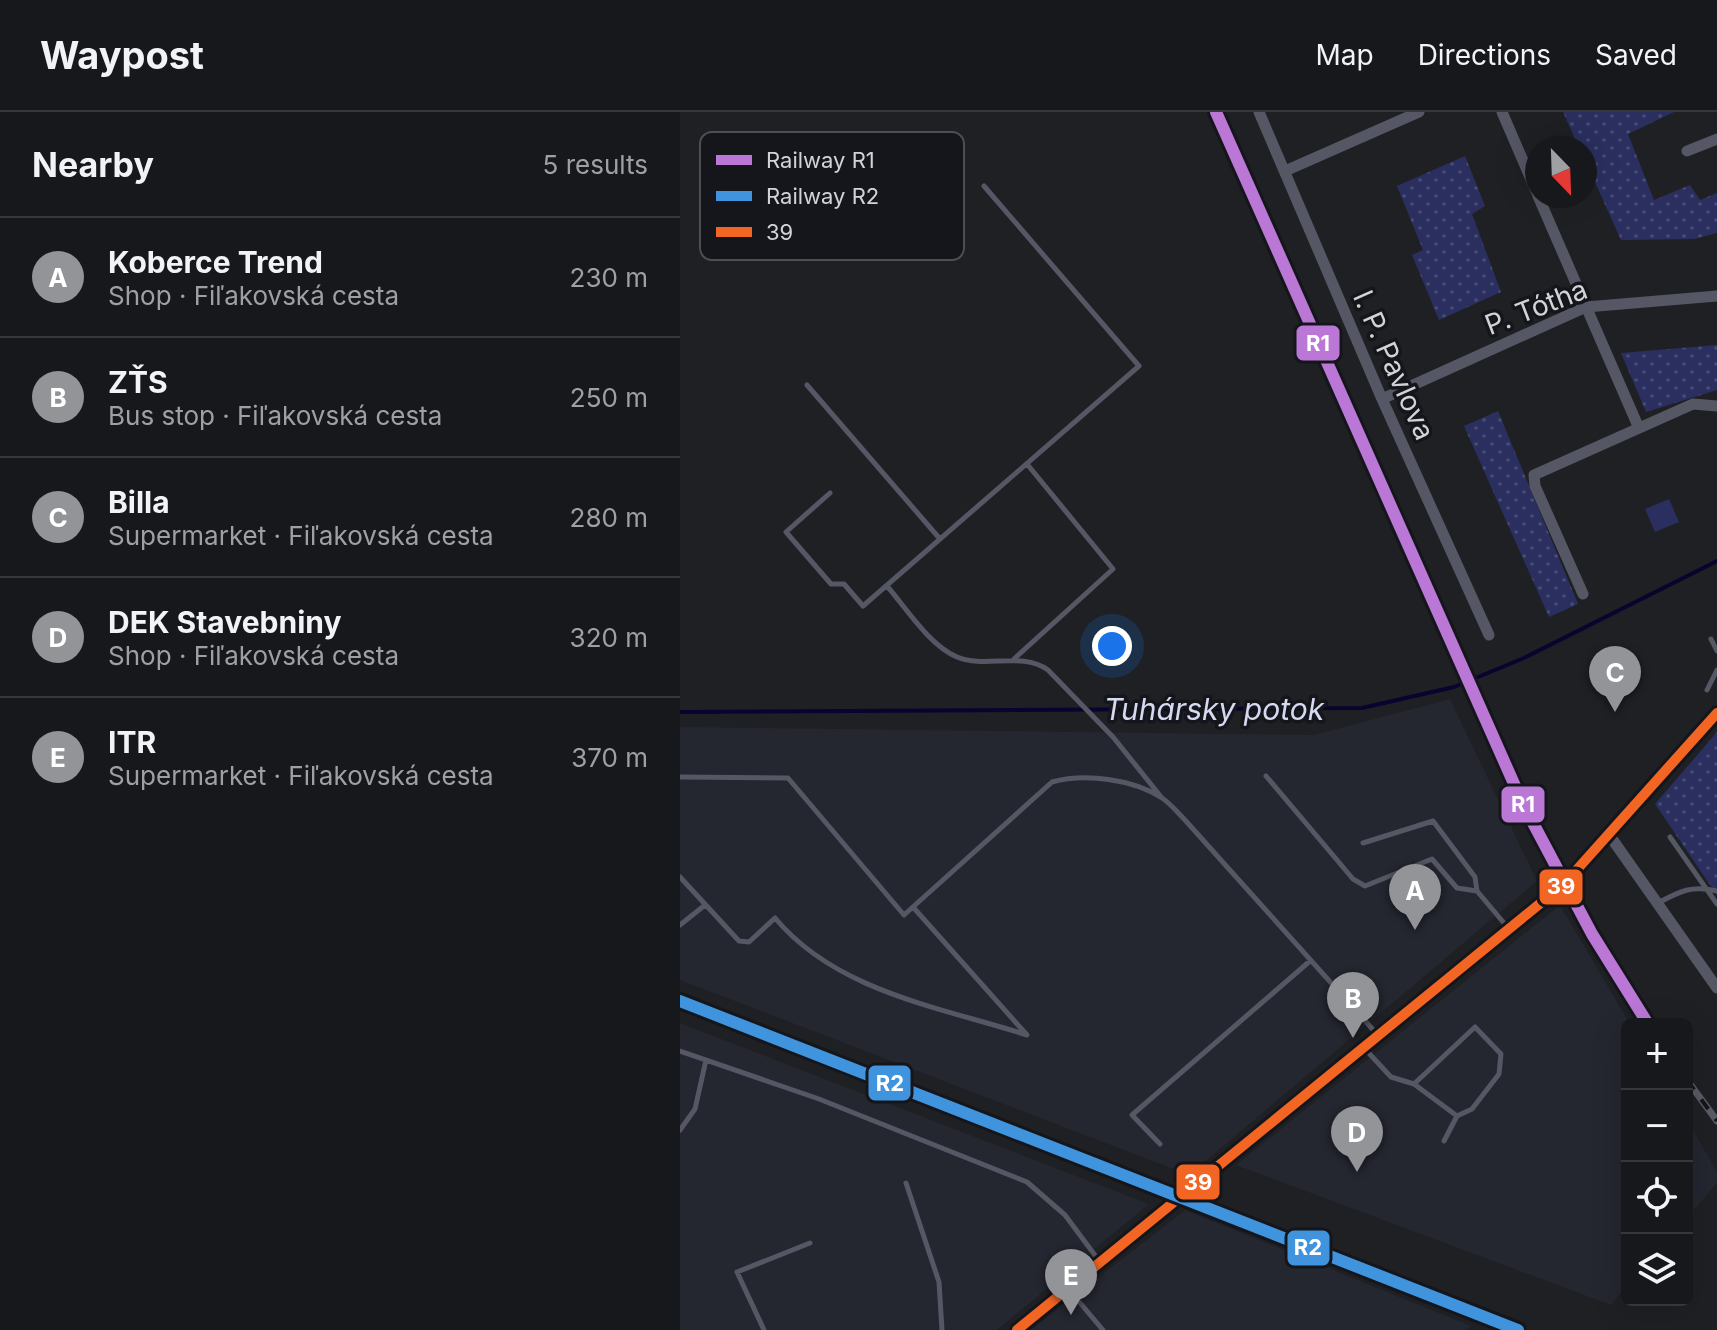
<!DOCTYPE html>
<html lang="en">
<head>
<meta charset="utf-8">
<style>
	:root { --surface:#17181b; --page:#242528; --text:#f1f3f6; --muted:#9ea0a3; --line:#36373a; --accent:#939498 }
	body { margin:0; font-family:Inter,sans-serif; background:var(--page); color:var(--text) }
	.controls { position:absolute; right:24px; bottom:24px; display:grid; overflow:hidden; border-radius:12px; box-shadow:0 8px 32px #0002 }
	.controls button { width:72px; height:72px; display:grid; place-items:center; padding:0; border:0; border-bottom:2px solid var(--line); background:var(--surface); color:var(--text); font:40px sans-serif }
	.compass { position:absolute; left:845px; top:24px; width:72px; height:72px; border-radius:50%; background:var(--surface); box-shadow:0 8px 32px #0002; rotate:157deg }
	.you { position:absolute; left:432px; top:534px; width:28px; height:28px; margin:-20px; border:6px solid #fff; border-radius:50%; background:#1a73e8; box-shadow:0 0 0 12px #1a73e833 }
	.badge { display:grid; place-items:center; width:52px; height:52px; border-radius:50%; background:var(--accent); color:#fff; font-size:26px; font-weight:700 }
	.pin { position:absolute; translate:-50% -66px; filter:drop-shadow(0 2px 4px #0008) }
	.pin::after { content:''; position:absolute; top:42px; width:28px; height:24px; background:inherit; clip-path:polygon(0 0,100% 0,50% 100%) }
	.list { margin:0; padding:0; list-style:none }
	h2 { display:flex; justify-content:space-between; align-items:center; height:104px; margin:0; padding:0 32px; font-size:34px }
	h2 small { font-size:26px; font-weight:400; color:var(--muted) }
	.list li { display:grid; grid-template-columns:52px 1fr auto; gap:24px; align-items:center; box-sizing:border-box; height:120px; padding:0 32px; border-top:2px solid var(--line) }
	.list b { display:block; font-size:30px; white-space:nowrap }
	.list p { margin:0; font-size:26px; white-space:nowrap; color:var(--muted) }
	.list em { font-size:26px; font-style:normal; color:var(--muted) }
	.icon { flex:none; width:44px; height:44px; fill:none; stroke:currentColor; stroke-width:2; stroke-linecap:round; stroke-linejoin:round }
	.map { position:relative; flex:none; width:1037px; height:1218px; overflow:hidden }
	header { display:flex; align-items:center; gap:48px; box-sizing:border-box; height:112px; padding:0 40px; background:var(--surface); border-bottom:2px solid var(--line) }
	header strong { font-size:38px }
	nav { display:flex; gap:44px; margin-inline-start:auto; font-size:28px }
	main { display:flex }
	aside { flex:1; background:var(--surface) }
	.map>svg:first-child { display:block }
</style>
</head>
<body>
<header>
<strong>Waypost</strong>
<nav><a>Map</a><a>Directions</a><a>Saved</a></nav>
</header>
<main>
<aside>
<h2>Nearby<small>5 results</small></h2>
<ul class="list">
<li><span class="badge">A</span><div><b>Koberce Trend</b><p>Shop · Fiľakovská cesta</p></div><em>230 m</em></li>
<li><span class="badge">B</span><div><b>ZŤS</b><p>Bus stop · Fiľakovská cesta</p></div><em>250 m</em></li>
<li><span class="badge">C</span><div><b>Billa</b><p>Supermarket · Fiľakovská cesta</p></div><em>280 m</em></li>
<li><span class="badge">D</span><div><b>DEK Stavebniny</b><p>Shop · Fiľakovská cesta</p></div><em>320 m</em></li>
<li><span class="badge">E</span><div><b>ITR</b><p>Supermarket · Fiľakovská cesta</p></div><em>370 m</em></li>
</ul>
</aside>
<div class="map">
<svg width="1037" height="1218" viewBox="0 0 1037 1218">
	<defs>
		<pattern id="green-dots" width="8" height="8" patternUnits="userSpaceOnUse" patternTransform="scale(2)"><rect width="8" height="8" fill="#2a2f5f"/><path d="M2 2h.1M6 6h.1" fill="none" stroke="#484c75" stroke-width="1.8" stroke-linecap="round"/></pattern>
	</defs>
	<rect width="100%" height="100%" fill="#1f2024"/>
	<path fill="#242630" d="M 770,587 L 857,769 L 509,1063 L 0,868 L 0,615 L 634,623 Z
		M 880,793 L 950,912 L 947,912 L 947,1174 L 931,1193 L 556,1053 Z
		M 0,911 L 469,1092 L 317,1218 L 0,1218 Z
		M 1007,1008 L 1037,1059 L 1037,1071 L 1007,1106 Z
		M 505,1098 L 791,1214 L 786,1218 L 351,1218 Z"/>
	<path fill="url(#green-dots)" d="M 883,0 L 994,0 L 948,22 L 974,88 L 1010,73 L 1020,88 L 1037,81 L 1037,121 L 1014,127 L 941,128 L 905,48 L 905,36 L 899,36 Z
		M 785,44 L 805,94 L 792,102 L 821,180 L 759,208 L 732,143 L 743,138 L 717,74 Z
		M 1037,233 L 1037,278 L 966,300 L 941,241 Z
		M 818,299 L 898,492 L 869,505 L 784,314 Z
		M 1037,620 L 1037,783 L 975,692 Z"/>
	<path fill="#2a2f5f" d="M 989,387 L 999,410 L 975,420 L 965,397 Z"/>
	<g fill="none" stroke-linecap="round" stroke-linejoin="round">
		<path stroke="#08032f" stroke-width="4" d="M 0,600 L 682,596 L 774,575 L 844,546 L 1037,449"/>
		<path stroke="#555765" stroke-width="5" d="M 127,273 L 260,427
			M 150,381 L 106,420 L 151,472 L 164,472 L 183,494 L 459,254 L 304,74
			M 207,474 C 226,496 249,533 277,545 C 306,557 341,539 368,558 L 433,625 L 482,686
			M 1031,527 L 1037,539
			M 334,547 L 433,457 L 347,352
			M 1027,578 L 1037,558
			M 586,664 L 673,767 L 685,774 L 752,747 L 777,776 L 797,779 L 829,817
			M 0,665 L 108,666 L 224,803 L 372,670 C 405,661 453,667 482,686 C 491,692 498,701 505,708 L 696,921
			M 990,725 L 1037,792
			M 683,731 L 753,709 L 795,765 L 797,779
			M 0,765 L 59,829 L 69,830 L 95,806 C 157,880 260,895 347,923 L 233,795
			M 978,791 C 1000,779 1012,773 1037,779
			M 0,813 L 25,793
			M 685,937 L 711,965 L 734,972 L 777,1004
			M 0,939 L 139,987 L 347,1070 L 385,1103 L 420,1150
			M 734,972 L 795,915 L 821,942 L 819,962 L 792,997 L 777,1004 L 764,1029
			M 0,1018 L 15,997 L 26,948
			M 480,1032 L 452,1003 L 630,849
			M 226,1071 L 259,1170 L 262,1218
			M 390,1179 L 423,1218
			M 84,1218 L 57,1160 L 130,1131"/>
		<path stroke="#555765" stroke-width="11" d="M 579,0 L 702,287 L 809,523
			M 822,0 L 857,81
			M 1007,39 L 1037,27
			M 605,59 L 739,0
			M 858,84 L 958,314
			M 702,287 L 906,195 L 1037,184
			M 903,482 L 855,374 L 854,363 L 1013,292 L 1037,294
			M 930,724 L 1037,876"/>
		<path stroke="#555765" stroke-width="14" d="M 337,1218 L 884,772 L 1037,601"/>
		<g stroke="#595b65" stroke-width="7">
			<path id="rail" d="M 536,0 L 843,692 L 912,822 L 968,912
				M 1007,968 L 1037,1009"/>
		</g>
		<use href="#rail" stroke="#15161b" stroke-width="4" stroke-dasharray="12" stroke-linecap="butt"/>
		<g stroke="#15161b" stroke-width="16">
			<path id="bus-1" d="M 337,1218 L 884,772 L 1037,601"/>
		</g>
		<use href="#bus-1" stroke="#f26522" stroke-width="10"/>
		<g stroke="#15161b" stroke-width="18">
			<path id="rail-1" d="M 536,0 L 843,692 L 912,822 L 968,912"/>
		</g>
		<g stroke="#15161b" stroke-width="18">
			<path id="rail-2" d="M 0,889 L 838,1218"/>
		</g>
		<use href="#rail-1" stroke="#ba77d6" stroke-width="12"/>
		<use href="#rail-2" stroke="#4094de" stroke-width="12"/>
	</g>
	<g text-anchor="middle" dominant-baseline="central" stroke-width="7" stroke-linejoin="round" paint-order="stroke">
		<g font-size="28" fill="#d2d3d7" stroke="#15161b">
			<text transform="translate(856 195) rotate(-21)">P. Tótha</text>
			<text transform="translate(714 253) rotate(66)">I. P. Pavlova</text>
		</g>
		<g font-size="30" font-style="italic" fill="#d5daf0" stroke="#15161b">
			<text x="534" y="597">Tuhársky potok</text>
		</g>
	</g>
	<rect x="20" y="20" width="264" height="128" rx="12" fill="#15161b" stroke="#4e4f53" stroke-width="2"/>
	<rect x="36" y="43" width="36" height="10" fill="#ba77d6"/>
	<rect x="36" y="79" width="36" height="10" fill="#4094de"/>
	<rect x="36" y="115" width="36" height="10" fill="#f26522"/>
	<g font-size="22" fill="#d2d3d7">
		<text x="86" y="56">Railway R1</text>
		<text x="86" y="92">Railway R2</text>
		<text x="86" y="128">39</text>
	</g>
	<g stroke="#15161b" stroke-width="3">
		<rect x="615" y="212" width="46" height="38" rx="8" fill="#ba77d6"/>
		<rect x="820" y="673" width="46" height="39" rx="8" fill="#ba77d6"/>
		<rect x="858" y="756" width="46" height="38" rx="8" fill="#f26522"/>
		<rect x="187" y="952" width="45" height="38" rx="8" fill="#4094de"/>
		<rect x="495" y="1051" width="46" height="38" rx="8" fill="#f26522"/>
		<rect x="606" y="1117" width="45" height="38" rx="8" fill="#4094de"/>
	</g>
	<g font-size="22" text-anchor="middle" font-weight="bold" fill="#fff">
		<text x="638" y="239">R1</text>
		<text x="843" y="700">R1</text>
		<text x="881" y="782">39</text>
		<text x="210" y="979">R2</text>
		<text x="518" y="1078">39</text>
		<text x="628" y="1143">R2</text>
	</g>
</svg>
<div class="controls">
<button>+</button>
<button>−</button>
<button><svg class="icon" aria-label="locate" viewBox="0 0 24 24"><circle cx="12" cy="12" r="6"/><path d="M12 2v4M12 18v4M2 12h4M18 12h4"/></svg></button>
<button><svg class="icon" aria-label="layers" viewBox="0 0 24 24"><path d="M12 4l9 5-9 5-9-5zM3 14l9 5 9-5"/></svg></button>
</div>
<svg class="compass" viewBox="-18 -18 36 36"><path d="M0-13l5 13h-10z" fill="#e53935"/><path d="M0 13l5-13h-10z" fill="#9ea0a3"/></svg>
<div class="you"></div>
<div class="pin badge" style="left:735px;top:818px">A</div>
<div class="pin badge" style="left:673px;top:926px">B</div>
<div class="pin badge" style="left:935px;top:600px">C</div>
<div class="pin badge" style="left:677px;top:1060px">D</div>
<div class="pin badge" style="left:391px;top:1203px">E</div>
</div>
</main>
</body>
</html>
